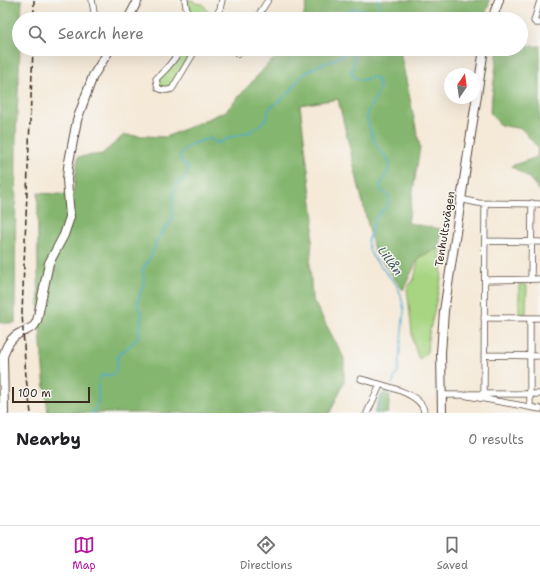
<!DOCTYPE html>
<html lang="en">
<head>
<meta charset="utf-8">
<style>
	:root { --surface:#fff; --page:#f6f6f6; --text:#202124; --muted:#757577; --line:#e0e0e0; --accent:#b5179e }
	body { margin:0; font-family:"Shantell Sans",sans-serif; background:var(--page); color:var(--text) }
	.compass { position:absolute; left:444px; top:68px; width:36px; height:36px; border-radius:50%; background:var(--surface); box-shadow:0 4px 16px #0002; rotate:13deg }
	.scale { position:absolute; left:12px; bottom:10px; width:78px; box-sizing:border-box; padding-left:4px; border:2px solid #3b2a1e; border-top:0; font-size:11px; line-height:14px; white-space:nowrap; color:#3b2a1e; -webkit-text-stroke:3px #f6f6f2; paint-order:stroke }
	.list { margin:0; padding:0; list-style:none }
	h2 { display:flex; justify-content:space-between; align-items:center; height:52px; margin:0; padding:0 16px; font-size:17px }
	h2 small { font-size:13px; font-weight:400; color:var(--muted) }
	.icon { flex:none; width:22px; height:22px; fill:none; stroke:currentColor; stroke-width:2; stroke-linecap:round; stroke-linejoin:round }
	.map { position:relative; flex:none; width:540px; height:413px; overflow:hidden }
	.search { position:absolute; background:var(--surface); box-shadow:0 4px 16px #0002; left:12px; right:12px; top:12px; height:44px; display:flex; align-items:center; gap:10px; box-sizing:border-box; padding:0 14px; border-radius:22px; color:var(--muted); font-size:15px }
	.sheet { height:112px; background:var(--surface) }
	nav { display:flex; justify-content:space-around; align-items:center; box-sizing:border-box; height:56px; border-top:1px solid var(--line); background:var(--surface); font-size:11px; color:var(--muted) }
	nav a { display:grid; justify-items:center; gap:2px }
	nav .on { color:var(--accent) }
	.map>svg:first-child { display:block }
</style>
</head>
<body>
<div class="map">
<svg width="540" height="413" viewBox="0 0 540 413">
	<rect width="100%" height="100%" fill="#f6f6f2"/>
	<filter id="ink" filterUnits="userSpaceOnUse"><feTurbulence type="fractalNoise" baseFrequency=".025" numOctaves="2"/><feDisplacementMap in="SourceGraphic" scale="8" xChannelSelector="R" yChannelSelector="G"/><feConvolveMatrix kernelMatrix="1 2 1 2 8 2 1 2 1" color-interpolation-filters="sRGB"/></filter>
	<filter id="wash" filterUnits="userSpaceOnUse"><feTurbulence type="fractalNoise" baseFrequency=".012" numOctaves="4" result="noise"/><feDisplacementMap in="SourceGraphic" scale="16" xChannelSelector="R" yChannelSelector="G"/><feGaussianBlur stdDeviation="0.9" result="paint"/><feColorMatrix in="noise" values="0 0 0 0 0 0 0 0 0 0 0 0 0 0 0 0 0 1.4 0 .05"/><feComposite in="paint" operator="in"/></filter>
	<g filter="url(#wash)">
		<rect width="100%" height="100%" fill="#f5e9d8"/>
		<path fill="#a7d582" stroke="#718050" d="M 187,0 L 193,0 L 195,3 L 203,4 L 212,18 L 211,19 L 190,19 Z
			M 183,49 L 194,49 L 171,87 L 165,89 L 161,88 L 158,81 Z
			M 439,248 L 442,274 L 428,339 L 427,352 L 419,360 L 413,342 L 407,288 L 414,279 L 419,257 Z
			M 519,282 L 522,282 L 522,285 L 527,285 L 526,314 L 519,314 Z"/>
		<path fill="#85b670" stroke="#607047" d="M 0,0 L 22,0 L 21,19 L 19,19 L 20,49 L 16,138 L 15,323 L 0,323 Z
			M 307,0 L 490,0 L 484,19 L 303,19 Z
			M 527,43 L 530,46 L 540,46 L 540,191 L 529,178 L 511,166 L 537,157 L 538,148 L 522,129 L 500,125 L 490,112 L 498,49 L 521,49 L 521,44 Z
			M 287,49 L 418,49 L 400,51 L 420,147 L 408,223 L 441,229 L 439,248 L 419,257 L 403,290 L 374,250 L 338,99 L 300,105 L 314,219 L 310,264 L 312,298 L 344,358 L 344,382 L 330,413 L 48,413 C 38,340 37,266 38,193 L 73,195 L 78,157 L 102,154 L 124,135 L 166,137 L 226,111 L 268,64 Z
			M 382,394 L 390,395 L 388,413 L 374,413 Z"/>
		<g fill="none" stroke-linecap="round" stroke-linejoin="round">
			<path stroke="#4eaecd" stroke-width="1.5" d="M 337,19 L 338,17 C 343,14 350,10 356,9 C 365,8 372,15 380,8 L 378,0
				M 348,49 C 357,59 354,63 351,73 C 358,83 365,80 374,77 C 390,88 365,106 367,118 C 369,126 372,138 376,145 C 380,153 389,155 390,165 C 390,169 382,182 380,187 L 382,191 L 389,196 L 388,204 L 375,219 L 368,241 L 369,249 L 372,256 L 396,284 L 401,295 L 404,310 L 398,371 L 392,384
				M 92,413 C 104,401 93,388 102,375 L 112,375 L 116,371 L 118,355 L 133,343 L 138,337 L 142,314 L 137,304 L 144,282 L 143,271 L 144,267 L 152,255 L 156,241 L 169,224 L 172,219 L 173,196 L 176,185 L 187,176 L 189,168 L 181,161 L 180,155 C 186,144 198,142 209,138 L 214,142 L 220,143 L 226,139 L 252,131 L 263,122 L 267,118 L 269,109 L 290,92 L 301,76 L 317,66 L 332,61 L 350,51
				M 377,413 L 382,396 L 389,390"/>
		</g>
	</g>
	<g filter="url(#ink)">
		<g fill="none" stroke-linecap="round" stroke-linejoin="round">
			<g stroke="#57473a" stroke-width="7">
				<path id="street" d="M 92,0 L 95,19
					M 185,0 L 188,19
					M 540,1 L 534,21 L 536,23 L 540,23
					M 214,19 L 220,9 L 222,0
					M 256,19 L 268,0
					M 182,49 L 167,68 L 156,79 L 158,88 C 163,91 167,91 172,89 L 196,49
					M 238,54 L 241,49
					M 460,199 L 478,203 L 540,204
					M 486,241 L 540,242
					M 531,279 L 532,203
					M 485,280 L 540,279
					M 484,318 L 540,318
					M 484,355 L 540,356
					M 361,379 C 377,384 424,392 424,413
					M 484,393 L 485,204
					M 469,394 L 540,394
					M 441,395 L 463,395 L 540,409
					M 530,407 L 530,318
					M 367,413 L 380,385"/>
			</g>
			<g stroke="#57473a" stroke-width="10">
				<path id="secondary" d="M 128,19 L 138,0
					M 492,19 L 499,0
					M 25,331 L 34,326 L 37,321 L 49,263 L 64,235 L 70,217 L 67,180 L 68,167 L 77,120 L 93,76 L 110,49
					M 4,413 L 3,357 C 6,346 10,338 20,333
					M 442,413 L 441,353 L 444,311 L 484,49"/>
			</g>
			<use href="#street" stroke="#fff" stroke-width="5.5"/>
			<use href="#secondary" stroke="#fff" stroke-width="8"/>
			<path stroke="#3b2a1e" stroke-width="1.5" stroke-dasharray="6 3" stroke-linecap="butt" d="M 34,0 L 34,19
				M 31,413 L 26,378 L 22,313 L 33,49"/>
		</g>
	</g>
	<g text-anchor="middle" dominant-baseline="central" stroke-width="3" stroke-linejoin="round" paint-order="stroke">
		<g font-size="11" fill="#3b2a1e" stroke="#f6f6f2">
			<text transform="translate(445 229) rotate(-81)">Tenhultsvägen</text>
		</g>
		<g font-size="12" font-style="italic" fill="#42585b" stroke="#f6f6f2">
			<text transform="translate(390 261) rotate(54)">Lillån</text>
		</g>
	</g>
</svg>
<svg class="compass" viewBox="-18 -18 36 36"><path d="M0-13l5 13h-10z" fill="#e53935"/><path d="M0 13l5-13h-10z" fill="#757577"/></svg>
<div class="scale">100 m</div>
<div class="search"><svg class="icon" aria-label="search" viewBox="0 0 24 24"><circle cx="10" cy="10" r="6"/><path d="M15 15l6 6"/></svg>Search here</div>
</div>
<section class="sheet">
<h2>Nearby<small>0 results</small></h2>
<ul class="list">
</ul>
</section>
<nav>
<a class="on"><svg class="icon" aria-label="map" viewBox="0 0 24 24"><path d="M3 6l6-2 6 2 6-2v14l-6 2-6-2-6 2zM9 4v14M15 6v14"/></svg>Map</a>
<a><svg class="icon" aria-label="directions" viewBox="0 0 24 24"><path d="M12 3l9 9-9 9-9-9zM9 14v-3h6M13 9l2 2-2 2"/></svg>Directions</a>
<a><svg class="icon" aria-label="saved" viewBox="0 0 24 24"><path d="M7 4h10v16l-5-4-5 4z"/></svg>Saved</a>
</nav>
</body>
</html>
